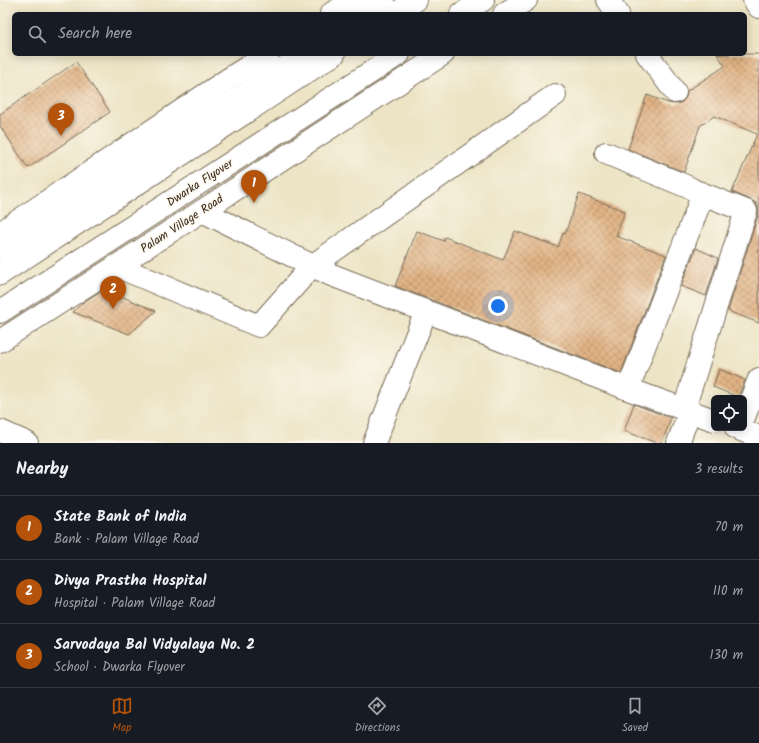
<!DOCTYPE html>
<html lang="en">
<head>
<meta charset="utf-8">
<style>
	:root { --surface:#171b24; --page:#20242c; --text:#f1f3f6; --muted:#9ea1a6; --line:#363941; --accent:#b45309 }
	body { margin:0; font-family:Kalam,sans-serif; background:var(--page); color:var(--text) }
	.controls { position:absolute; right:12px; bottom:12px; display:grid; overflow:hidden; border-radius:6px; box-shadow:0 2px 10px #0003 }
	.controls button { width:36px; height:36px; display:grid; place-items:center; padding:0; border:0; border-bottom:1px solid var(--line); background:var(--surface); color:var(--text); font:20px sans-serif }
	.you { position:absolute; left:498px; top:306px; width:14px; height:14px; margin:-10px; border:3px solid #fff; border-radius:50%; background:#1a73e8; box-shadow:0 0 0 6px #1a73e833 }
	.badge { display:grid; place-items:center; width:26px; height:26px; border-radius:50%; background:var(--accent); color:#fff; font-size:13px; font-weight:700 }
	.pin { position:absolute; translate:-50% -33px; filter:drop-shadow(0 1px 2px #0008) }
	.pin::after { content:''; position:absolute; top:21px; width:14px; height:12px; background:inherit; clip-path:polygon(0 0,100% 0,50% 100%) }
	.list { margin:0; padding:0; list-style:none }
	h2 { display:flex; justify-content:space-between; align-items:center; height:52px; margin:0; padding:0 16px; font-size:17px }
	h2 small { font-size:13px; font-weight:400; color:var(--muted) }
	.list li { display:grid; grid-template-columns:26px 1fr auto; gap:12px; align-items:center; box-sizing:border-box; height:64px; padding:0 16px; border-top:1px solid var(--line) }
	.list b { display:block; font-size:15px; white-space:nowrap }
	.list p { margin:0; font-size:13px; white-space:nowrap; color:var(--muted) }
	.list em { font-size:13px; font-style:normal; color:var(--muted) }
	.icon { flex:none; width:22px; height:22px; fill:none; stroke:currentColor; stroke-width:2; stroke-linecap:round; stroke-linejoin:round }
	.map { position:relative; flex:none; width:759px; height:443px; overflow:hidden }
	.search { position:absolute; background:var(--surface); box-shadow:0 2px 10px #0003; left:12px; right:12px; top:12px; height:44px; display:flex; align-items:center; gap:10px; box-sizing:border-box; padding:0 14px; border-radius:6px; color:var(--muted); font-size:15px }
	.sheet { height:244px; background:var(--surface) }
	nav { display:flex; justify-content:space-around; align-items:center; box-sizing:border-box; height:56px; border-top:1px solid var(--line); background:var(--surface); font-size:11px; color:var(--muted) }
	nav a { display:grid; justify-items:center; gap:2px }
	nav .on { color:var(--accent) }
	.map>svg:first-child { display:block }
</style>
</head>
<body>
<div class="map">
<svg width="759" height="443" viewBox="0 0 759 443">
	<defs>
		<pattern id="building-cross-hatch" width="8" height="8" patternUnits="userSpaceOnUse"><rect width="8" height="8" fill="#e2b485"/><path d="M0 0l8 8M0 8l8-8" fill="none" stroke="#b8936c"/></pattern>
	</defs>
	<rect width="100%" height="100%" fill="#fbf7ec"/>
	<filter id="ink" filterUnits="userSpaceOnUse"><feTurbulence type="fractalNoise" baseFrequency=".025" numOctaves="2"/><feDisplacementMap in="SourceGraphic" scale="8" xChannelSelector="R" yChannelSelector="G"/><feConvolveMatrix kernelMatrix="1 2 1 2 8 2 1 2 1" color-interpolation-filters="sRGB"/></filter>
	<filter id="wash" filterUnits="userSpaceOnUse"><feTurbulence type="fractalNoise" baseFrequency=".012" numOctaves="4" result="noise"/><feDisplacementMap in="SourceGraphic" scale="16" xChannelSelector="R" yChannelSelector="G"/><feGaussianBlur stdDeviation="0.9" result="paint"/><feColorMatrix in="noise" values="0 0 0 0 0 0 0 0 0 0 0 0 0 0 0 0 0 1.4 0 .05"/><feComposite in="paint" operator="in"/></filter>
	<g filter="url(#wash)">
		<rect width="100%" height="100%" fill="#ede4c5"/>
		<g id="blocks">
			<path fill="url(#building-cross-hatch)" d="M 717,54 L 759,54 L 759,323 L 728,311 L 758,215 L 758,209 L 756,203 L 751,200 L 732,192 L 757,134 L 714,116 L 700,126 L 684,172 L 628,149 L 647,95 L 668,103 L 676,104 L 682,102 L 686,97 L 687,91 L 725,66 Z
				M 76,62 L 110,112 L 28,168 L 0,126 L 0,114 Z
				M 579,194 L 625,211 L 616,236 L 666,255 L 621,373 L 395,286 L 417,231 L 444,241 L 445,237 L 503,260 L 515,231 L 558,247 L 563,233 L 565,234 Z
				M 696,248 L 718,258 L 706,296 L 681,286 Z
				M 104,289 L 156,311 L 129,334 L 73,312 L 82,303 Z
				M 719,369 L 745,380 L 738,397 L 713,387 Z
				M 634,404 L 671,418 L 662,443 L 657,443 L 624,431 Z"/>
		</g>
	</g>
	<g filter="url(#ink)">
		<use href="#blocks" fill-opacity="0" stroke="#796b58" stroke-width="1"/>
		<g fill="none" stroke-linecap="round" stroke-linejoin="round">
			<g stroke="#796b58" stroke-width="24">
				<path id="minor" d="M 608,0 L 618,14
					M 754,0 L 759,7
					M 647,54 L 675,92
					M 606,153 L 688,187 C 705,196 701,198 695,215 L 628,389
					M 202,211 L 329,274 L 628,389 L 714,420
					M 116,266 L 259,326 L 312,266 L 555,95
					M 684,409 L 746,211 L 698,192
					M 744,417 L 759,379
					M 736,428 L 759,437
					M 0,431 L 27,443
					M 374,443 L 426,311
					M 678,443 L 690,411"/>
			</g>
			<g stroke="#796b58" stroke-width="24">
				<path id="tertiary" d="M 363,14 L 383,0
					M 504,14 L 526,0
					M 0,250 L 247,93 L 304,54
					M 0,341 L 202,211 L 443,54"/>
			</g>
			<g stroke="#796b58" stroke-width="24">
				<path id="primary" d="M 331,14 L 354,0
					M 395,14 L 416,0
					M 461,14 L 483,0
					M 0,233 L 227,80 L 268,54
					M 0,274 L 334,54
					M 0,312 L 399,54"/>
			</g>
			<use href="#minor" stroke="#fff" stroke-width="22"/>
			<use href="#tertiary" stroke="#fff" stroke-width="22"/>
			<use href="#primary" stroke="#fff" stroke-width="22"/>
		</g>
	</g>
	<g text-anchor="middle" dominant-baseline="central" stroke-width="3" stroke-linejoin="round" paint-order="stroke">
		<g font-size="12" fill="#3b2a1e" stroke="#fbf7ec">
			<text transform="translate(200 183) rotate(-33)">Dwarka Flyover</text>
			<text transform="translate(182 224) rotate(-33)">Palam Village Road</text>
		</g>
	</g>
</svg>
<div class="controls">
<button><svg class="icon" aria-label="locate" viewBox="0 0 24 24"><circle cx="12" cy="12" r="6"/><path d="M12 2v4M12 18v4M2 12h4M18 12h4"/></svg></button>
</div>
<div class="you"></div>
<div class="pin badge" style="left:254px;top:203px">1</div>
<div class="pin badge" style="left:113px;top:309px">2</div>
<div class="pin badge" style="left:61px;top:136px">3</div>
<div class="search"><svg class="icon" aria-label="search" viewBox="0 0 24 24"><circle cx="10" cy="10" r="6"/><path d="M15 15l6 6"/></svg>Search here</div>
</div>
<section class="sheet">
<h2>Nearby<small>3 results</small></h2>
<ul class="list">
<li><span class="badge">1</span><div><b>State Bank of India</b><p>Bank · Palam Village Road</p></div><em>70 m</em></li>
<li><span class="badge">2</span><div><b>Divya Prastha Hospital</b><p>Hospital · Palam Village Road</p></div><em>110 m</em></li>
<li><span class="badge">3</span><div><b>Sarvodaya Bal Vidyalaya No. 2</b><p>School · Dwarka Flyover</p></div><em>130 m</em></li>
</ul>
</section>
<nav>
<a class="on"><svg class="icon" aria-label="map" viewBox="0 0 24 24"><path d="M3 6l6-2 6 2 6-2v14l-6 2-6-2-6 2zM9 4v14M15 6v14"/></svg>Map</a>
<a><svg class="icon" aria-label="directions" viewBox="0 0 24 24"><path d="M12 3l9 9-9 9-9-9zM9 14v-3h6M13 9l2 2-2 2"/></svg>Directions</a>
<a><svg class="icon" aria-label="saved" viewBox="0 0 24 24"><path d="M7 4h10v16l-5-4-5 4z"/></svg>Saved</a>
</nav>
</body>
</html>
